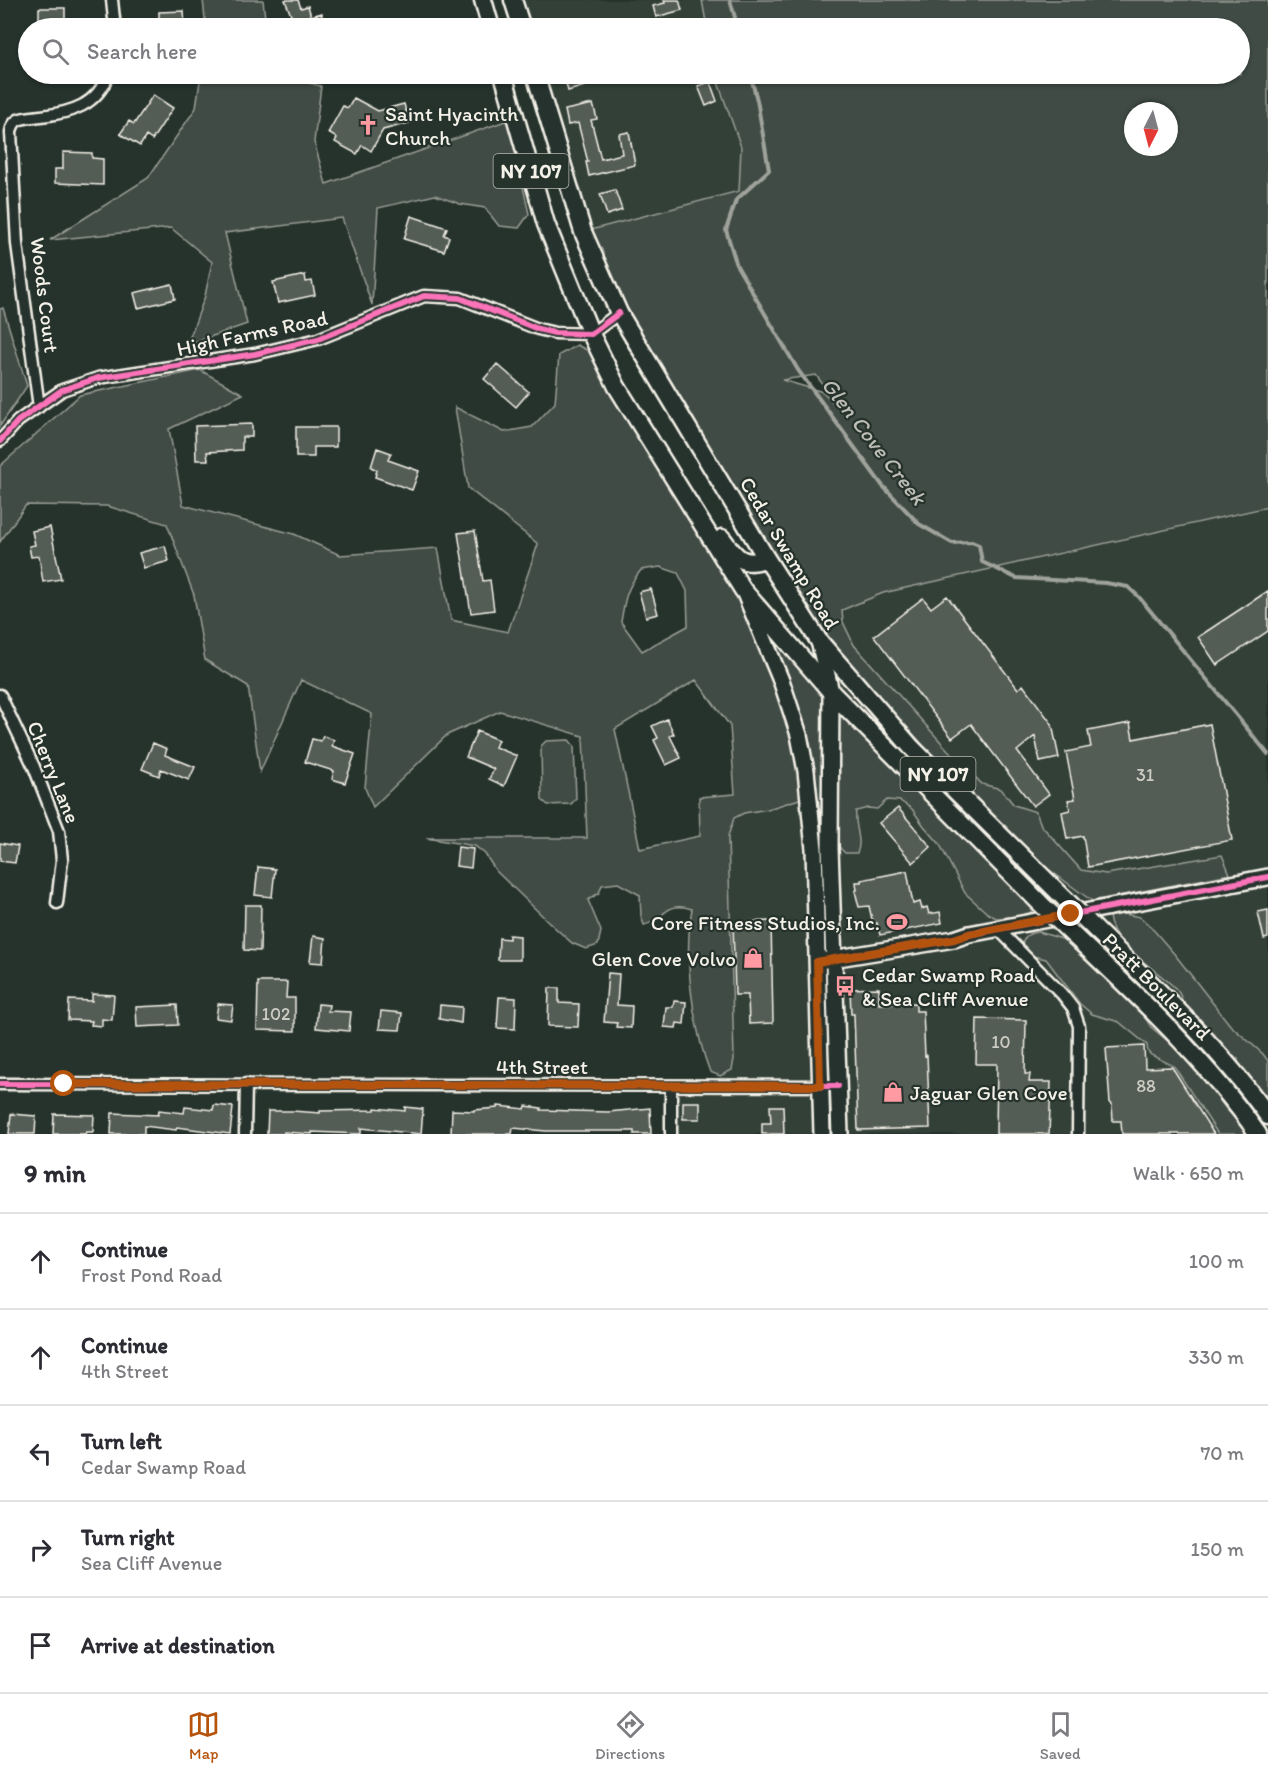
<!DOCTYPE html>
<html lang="en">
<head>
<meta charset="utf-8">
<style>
	:root { --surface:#fff; --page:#f2f2f3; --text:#2b2b33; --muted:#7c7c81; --line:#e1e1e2; --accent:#b45309 }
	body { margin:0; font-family:Itim,sans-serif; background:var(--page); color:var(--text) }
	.compass { position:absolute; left:1124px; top:102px; width:54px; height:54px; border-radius:50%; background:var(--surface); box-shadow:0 2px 4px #0004; rotate:186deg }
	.stop { position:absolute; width:18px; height:18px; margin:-14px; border:4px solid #b45309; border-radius:50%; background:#fff }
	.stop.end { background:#b45309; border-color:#fff; box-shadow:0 2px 6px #0008 }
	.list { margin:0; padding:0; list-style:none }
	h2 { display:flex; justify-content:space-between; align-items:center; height:78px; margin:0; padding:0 24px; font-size:26px }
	h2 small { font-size:20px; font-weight:400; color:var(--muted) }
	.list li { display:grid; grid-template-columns:39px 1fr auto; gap:18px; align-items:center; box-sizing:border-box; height:96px; padding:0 24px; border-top:2px solid var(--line) }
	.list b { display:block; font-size:22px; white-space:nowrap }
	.list p { margin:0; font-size:20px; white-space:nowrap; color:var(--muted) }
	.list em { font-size:20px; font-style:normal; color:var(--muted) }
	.icon { flex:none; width:33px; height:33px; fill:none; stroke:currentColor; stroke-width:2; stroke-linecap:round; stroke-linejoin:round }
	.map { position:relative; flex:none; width:1268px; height:1134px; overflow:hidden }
	.search { position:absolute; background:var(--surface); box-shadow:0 2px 4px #0004; left:18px; right:18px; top:18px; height:66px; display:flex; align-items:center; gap:15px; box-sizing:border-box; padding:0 21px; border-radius:33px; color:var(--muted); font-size:22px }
	.sheet { height:558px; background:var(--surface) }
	nav { display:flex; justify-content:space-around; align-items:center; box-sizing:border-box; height:84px; border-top:2px solid var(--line); background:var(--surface); font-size:16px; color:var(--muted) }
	nav a { display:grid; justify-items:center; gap:3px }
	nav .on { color:var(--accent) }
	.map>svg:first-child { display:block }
</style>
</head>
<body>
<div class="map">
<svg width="1268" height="1134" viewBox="0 0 1268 1134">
	<rect width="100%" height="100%" fill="#26332d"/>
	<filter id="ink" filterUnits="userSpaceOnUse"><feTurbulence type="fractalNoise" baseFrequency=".0167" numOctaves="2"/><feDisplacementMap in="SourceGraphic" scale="12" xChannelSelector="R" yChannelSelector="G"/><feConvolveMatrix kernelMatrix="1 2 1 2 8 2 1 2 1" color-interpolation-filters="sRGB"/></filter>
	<g filter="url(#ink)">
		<path fill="#333f39" d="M 511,0 L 702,0 L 707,28 L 519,28 Z
			M 532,74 L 715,74 L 741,147 L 739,191 L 583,232 Z
			M 1268,507 L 1268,1134 L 671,1134 L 671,1086 L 720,1086 L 720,1076 L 732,1070 L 734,1059 L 728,836 L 734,818 L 744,813 L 768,809 L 809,795 L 822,860 L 837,828 L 832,604 Z"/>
		<path fill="#414b45" stroke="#9a9e96" stroke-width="1.5" fill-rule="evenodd" d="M 203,0 L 263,0 L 266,28 L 206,28 Z
			M 702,0 L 1268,0 L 1268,507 L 883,593 L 842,610 L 843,622 L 854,645 L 948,750 L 982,784 L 1001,789 L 1014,805 L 1036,812 L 1041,825 L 1081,870 L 1106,874 L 1222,855 L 1230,874 L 1092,901 L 1047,868 L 924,746 L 848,662 L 787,581 L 610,292 L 583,232 L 739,191 L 741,147 L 715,74 L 1240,74 L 1240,28 L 707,28 ZM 1133,111 L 1169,111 L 1169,147 L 1133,147 ZM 816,375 L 841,410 L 823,392 L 782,380 Z
			M 201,74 L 275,74 L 321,86 L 314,142 L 326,184 L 514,118 L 518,164 L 529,214 L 519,228 L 499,226 L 485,208 L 460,204 L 435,195 L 378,208 L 372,305 L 342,218 L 225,233 L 247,324 L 187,345 L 205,296 L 212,262 L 171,228 L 50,240 L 148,178 L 196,108 Z
			M 3,308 L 27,386 L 0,426 L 0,309 Z
			M 577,345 L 594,354 L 742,590 L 1033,903 L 1032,911 L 1025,916 L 996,918 L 987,913 L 965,893 L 939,843 L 924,826 L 912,809 L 900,801 L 887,800 L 877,809 L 868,808 L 856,811 C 854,826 863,841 857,853 L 845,853 L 840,848 L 836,829 L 822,861 L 809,796 L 768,809 L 744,813 L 734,818 L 728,836 L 734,1059 L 732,1070 L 720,1076 L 710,1072 C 693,1028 683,956 692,909 C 663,900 665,921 644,925 L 641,916 L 640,895 L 618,883 L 602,885 L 599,893 L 588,900 L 601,931 L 598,945 L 586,949 L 572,943 L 552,925 L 496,871 L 485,854 L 475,846 L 426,838 L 587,838 L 583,736 L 500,711 L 447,735 L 373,807 L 365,788 L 372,714 L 301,680 L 260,772 L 248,686 L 205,660 L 194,595 L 167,524 L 107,506 L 26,505 L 0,542 L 0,466 L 80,395 L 200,370 L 243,394 L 169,429 L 183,505 L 294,534 L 340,555 L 438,548 L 451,620 L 508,632 L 538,544 L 468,488 L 455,407 L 504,432 L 532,427 L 555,403 L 559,355 ZM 660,567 L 678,573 L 687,591 L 688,626 L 642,651 L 621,622 C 625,598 626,589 641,570 ZM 696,680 L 730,726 L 735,794 L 699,797 L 700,836 L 640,849 L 615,729 Z
			M 569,740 L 574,746 L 576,799 L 571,804 L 548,805 L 542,800 L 541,746 L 546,741 Z
			M 1115,912 L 1140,917 L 1151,927 L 1176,956 L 1230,1025 L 1263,1054 L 1268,1061 L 1268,1097 C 1256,1085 1239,1078 1238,1059 C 1223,1050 1197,1025 1187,1011 C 1183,1005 1182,996 1177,990 C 1158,969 1111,946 1109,916 Z
			M 1039,932 L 1062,939 L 1089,956 L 1130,995 L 1151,1027 L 1188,1058 L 1226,1109 L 1242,1125 L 1247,1134 L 1218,1134 L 1174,1066 L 1151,1055 L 1148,1052 L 1147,1045 L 1119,1022 L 1092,1014 L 1080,1004 L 1046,959 L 1028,955 L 1022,944 C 1025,935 1029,933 1039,932 Z"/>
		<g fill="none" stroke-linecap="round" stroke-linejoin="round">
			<path stroke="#9fa39b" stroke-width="4" d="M 730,0 L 738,28
				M 750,74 L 757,100 L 769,170 L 736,200 L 726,230 L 737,266 L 798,370 L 882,485 L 919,524 L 952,543 L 972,542 L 979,545 L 982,562 L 1016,578 L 1106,583 L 1128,587 L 1139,597 L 1268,754"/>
		</g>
		<path fill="#525c55" stroke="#f4f1e8" stroke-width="1.5" d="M 285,0 L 298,0 L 301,8 L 308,6 L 311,16 L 322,13 L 321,28 L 296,28 Z
			M 664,0 L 679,0 L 682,10 L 656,17 L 653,6 L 665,3 Z
			M 39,8 L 65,8 L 65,28 L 39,28 Z
			M 184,11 L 185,28 L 159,28 L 159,12 Z
			M 572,74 L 584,74 L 588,85 L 568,91 L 564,76 Z
			M 710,82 L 717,101 L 706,106 L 698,86 Z
			M 153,95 L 173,108 L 152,140 L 146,136 L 140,146 L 120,134 L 129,121 L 134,124 Z
			M 354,98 L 378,111 L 404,104 L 409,123 L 383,130 L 371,151 L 362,145 L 357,154 L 335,142 L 337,138 L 328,133 L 343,106 L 348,108 Z
			M 593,104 L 597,119 L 591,120 L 601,159 L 622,154 L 619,134 L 629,132 L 635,165 L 589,176 L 586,162 L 588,162 L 578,123 L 568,125 L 565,110 Z
			M 63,152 L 92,153 L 92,158 L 103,159 L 103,185 L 55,183 L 55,169 L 63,169 Z
			M 615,190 L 622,210 L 607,215 L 600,194 Z
			M 411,216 L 447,228 L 444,235 L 449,237 L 444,251 L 404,239 Z
			M 305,275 L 306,282 L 312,281 L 315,295 L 278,303 L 273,282 Z
			M 172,284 L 175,299 L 138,308 L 134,293 Z
			M 497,364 L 529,392 L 516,407 L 484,379 Z
			M 252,424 L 252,437 L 242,437 L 242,450 L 207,452 L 208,460 L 196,460 L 195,426 Z
			M 296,427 L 336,427 L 336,447 L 314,447 L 314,457 L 296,457 Z
			M 377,448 L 391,453 L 388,460 L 419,471 L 412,490 L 375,477 L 377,470 L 371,467 Z
			M 50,527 L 61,579 L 43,582 L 39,556 L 31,557 L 29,546 L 35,545 L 32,531 Z
			M 475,531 L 483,581 L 490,580 L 494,610 L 471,613 L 458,533 Z
			M 165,546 L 169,561 L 144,568 L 139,553 Z
			M 651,589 L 658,614 L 646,617 L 639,592 Z
			M 1268,591 L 1268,631 L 1217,665 L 1198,637 Z
			M 947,596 L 1018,689 L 1023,685 L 1052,724 L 1059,758 L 1040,762 L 1035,736 L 1017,751 L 1049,794 L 1033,806 L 971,724 L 952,738 L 874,636 L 923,598 L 931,608 Z
			M 667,719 L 674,734 L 670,736 L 681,758 L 666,765 L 654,740 L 658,738 L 652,726 Z
			M 1130,723 L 1133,739 L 1210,724 L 1232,840 L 1088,867 L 1083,836 L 1067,839 L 1062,812 L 1070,810 L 1068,800 L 1075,799 L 1066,752 L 1091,747 L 1088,731 Z
			M 477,731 L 498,740 L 495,747 L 517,756 L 504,786 L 489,779 L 494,769 L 466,757 Z
			M 323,736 L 334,740 L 332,746 L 355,754 L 345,783 L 332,779 L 334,771 L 305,762 L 312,739 L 321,741 Z
			M 153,743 L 167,749 L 165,755 L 195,767 L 189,780 L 161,769 L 159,776 L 142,769 Z
			M 898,808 L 931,847 L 913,863 L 879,823 Z
			M 0,843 L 18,846 L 15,863 L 0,861 Z
			M 458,847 L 473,849 L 471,868 L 456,866 Z
			M 258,867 L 275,869 L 272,897 L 255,895 Z
			M 907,871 L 913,904 L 920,902 L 922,909 L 927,907 L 929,914 L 940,912 L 942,923 L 880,935 L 877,923 L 873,924 L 869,906 L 859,907 L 855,891 L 857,890 L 856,882 L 861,882 L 861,880 Z
			M 245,905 L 261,905 L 260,951 L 244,950 Z
			M 1268,910 L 1268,938 L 1264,939 L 1258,912 Z
			M 771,921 L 773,1023 L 749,1024 L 748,995 L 735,995 L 733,922 Z
			M 509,935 L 520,936 L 520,960 L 498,960 L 499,938 L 509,939 Z
			M 313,936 L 325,938 L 323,963 L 310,962 Z
			M 608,973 L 619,974 L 617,1005 L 632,1006 L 631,1028 L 616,1027 L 617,1023 L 604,1022 Z
			M 258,982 L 287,982 L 286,998 L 295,998 L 295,1031 L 257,1030 Z
			M 549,988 L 559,988 L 559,1003 L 579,1004 L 578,1027 L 548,1026 Z
			M 879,988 L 879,1004 L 916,1003 L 916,1011 L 923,1011 L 925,1056 L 927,1055 L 930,1128 L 858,1130 L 854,1014 L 851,1014 L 850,989 Z
			M 92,994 L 114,995 L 112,1020 L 102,1019 L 102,1026 L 91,1025 L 92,1021 L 68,1020 L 69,1000 L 92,1001 Z
			M 499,997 L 516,998 L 515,1029 L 497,1028 Z
			M 674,1001 L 686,1002 L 684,1024 L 677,1023 L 676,1028 L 664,1027 L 666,1007 L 673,1007 Z
			M 218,1004 L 233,1005 L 231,1020 L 216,1018 Z
			M 318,1004 L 329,1005 L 328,1011 L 351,1012 L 349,1031 L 316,1028 Z
			M 177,1005 L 178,1025 L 137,1027 L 136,1007 Z
			M 440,1005 L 462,1007 L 461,1023 L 439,1019 Z
			M 381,1011 L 402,1013 L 400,1030 L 379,1029 Z
			M 977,1019 L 1026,1020 L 1025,1074 L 1030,1074 L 1029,1082 L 1051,1082 L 1049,1134 L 996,1134 L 997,1064 L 976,1064 Z
			M 1144,1046 L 1145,1068 L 1172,1067 L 1214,1134 L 1122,1134 L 1121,1121 L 1113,1121 L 1112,1104 L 1110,1103 L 1106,1048 Z
			M 683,1102 L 700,1102 L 700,1119 L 683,1119 Z
			M 214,1105 L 233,1107 L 230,1134 L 177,1127 L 176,1130 L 144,1126 L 144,1134 L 111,1134 L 112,1113 L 158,1115 L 159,1110 L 184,1113 L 185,1107 L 213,1110 Z
			M 498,1106 L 525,1109 L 526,1106 L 541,1108 L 541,1110 L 608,1112 L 650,1108 L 651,1134 L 634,1134 L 634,1131 L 546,1131 L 513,1128 L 512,1134 L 451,1134 L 452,1110 L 474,1111 L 474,1110 L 498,1108 Z
			M 770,1106 L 783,1106 L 784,1134 L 762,1134 L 762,1123 L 771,1123 Z
			M 405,1107 L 423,1109 L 421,1134 L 361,1128 L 361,1134 L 312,1132 L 312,1134 L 284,1132 L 284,1134 L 267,1134 L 268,1111 L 292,1111 L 320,1113 L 320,1111 L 375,1110 L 375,1108 L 405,1111 Z
			M 11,1114 L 36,1116 L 35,1134 L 9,1134 Z
			M 54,1114 L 94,1115 L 93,1132 L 86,1132 L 85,1134 L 53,1134 Z"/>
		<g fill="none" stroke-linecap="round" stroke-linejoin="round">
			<g stroke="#f4f1e8" stroke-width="15">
				<path id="street" d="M 112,0 L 115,28
					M 39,407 L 17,244 L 11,132 C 12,127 13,123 18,120 C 24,117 34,117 41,116 C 71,113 98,105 108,74
					M 0,441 L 18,421 L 62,390 L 98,378 L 255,354 L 318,339 L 424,296 L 460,298 L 538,329 L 555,333 L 591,334 L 619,313
					M 0,695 L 34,767 L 59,831 L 62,860 L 57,903
					M 997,928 L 1062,994 L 1073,1008 L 1079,1026 L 1078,1134
					M 0,1084 L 828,1086
					M 245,1134 L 246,1084
					M 671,1134 L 671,1086"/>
			</g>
			<g stroke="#f4f1e8" stroke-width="20">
				<path id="secondary" d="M 746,596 L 782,683 L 799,735 L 806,771 L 814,849 L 822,1134
					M 819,641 L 831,692 L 830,848 L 840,1134
					M 826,960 L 954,939 L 969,934 L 1268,877"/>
			</g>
			<g stroke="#f4f1e8" stroke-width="21">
				<path id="primary" d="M 483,0 L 491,28
					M 513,0 L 522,28
					M 503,74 L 546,224 L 591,334 L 617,387 L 743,590 L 831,692 L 1040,903
					M 535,74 L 583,232 L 619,313 L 766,558 L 819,641 L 912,748 L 1065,899
					M 722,538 C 734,555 743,569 766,558
					M 1095,929 C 1156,988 1219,1047 1268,1116
					M 1071,933 C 1138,996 1205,1059 1258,1134"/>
			</g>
			<use href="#street" stroke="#26332d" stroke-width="10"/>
			<use href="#secondary" stroke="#26332d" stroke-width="15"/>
			<use href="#primary" stroke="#26332d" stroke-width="16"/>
			<g stroke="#f4f1e8" stroke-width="21" stroke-linecap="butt">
				<path id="primary-bridge" d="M 1065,899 L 1095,929
					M 1040,903 L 1071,933"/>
			</g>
			<use href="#primary-bridge" stroke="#26332d" stroke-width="16"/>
			<g stroke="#26332d" stroke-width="10">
				<path id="cycleway" d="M 0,441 L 18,421 L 62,390 L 98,378 L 255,354 L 318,339 L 424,296 L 460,298 L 538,329 L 555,333 L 591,334 L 619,313
					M 817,962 L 954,939 L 969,934 L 1268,877
					M 0,1084 L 838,1086"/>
			</g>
			<use href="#cycleway" stroke="#fb73b8" stroke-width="6"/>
		</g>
	</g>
	<g fill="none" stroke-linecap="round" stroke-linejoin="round" filter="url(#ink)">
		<path stroke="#b45309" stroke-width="8" d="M 64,1084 L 820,1086 L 817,962 L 954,939 L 969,934 L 1071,914"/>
	</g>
	<defs>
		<g id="church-bare" transform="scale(1.62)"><path d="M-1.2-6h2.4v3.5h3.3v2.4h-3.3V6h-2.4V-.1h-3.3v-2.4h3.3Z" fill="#ff9aa2" stroke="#26332d" stroke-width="2.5" paint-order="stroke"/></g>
		<g id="stadium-bare" transform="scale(1.62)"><path d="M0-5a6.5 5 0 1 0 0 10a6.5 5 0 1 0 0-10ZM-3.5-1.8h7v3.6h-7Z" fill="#ff9aa2" stroke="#26332d" stroke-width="2.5" paint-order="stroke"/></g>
		<g id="shop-bare" transform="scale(1.62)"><path d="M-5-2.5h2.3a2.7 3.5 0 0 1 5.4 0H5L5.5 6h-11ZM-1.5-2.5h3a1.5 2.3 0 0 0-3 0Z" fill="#ff9aa2" stroke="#26332d" stroke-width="2.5" paint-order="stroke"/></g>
		<g id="bus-bare" transform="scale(1.62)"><path d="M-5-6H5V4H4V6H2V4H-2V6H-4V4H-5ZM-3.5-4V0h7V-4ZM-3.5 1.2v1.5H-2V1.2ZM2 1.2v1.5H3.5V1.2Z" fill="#ff9aa2" stroke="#26332d" stroke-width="2.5" paint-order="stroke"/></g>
	</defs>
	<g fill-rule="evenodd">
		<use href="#church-bare" x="368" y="125"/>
		<use href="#stadium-bare" x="897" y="922"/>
		<use href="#shop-bare" x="753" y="958"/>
		<use href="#bus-bare" x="845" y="986"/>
		<use href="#shop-bare" x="893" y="1092"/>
	</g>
	<g text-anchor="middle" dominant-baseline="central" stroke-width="4.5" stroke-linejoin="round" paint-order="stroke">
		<g font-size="18" fill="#ccccc3">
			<text x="1145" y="775">31</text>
			<text x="276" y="1014">102</text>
			<text x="1001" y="1042">10</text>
			<text x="1146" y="1086">88</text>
		</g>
		<g fill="#26332d" stroke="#b6b8b0" stroke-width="1.5">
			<rect x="493.5" y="154" width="75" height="34" rx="4.5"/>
			<rect x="900.5" y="757" width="75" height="34" rx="4.5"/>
		</g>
		<g font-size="20" font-weight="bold" fill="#f4f1e8">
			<text x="531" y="171">NY 107</text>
			<text x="938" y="774">NY 107</text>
		</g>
		<g font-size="21" fill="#f4f1e8" stroke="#26332d" text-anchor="start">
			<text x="385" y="113">Saint Hyacinth<tspan x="385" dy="24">Church</tspan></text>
			<text x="880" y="922" text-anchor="end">Core Fitness Studios, Inc.</text>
			<text x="736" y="958" text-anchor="end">Glen Cove Volvo</text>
			<text x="862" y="974">Cedar Swamp Road<tspan x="862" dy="24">&amp; Sea Cliff Avenue</tspan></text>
			<text x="910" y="1092">Jaguar Glen Cove</text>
		</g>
		<g font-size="21" fill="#f4f1e8" stroke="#26332d">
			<text transform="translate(45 295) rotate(83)">Woods Court</text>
			<text transform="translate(252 333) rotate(-12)">High Farms Road</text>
			<text transform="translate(790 553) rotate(59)">Cedar Swamp Road</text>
			<text transform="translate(54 772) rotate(68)">Cherry Lane</text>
			<text transform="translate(1157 986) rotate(45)">Pratt Boulevard</text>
			<text x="542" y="1066">4th Street</text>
		</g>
		<g font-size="22" font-style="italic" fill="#bcbdb5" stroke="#26332d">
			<text transform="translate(874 441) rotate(52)">Glen Cove Creek</text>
		</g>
	</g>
</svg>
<svg class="compass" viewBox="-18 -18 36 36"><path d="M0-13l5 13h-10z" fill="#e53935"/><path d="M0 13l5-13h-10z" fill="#7c7c81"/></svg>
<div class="stop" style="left:64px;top:1084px"></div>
<div class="stop end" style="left:1071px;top:914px"></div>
<div class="search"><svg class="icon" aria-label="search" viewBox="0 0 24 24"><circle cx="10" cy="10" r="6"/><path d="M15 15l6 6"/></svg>Search here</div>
</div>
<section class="sheet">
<h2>9 min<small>Walk · 650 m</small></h2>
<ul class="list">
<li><svg class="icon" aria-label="ahead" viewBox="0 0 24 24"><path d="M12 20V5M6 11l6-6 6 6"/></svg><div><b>Continue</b><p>Frost Pond Road</p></div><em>100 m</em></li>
<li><svg class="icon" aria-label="ahead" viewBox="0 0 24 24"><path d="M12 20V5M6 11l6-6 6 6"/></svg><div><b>Continue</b><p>4th Street</p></div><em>330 m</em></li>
<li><svg class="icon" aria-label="left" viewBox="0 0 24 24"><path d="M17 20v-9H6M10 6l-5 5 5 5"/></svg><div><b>Turn left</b><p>Cedar Swamp Road</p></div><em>70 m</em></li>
<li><svg class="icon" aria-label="right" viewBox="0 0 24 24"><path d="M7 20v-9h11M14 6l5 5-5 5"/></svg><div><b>Turn right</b><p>Sea Cliff Avenue</p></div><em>150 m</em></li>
<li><svg class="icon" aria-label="arrive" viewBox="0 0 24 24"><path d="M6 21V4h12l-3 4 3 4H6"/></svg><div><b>Arrive at destination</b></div></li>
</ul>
</section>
<nav>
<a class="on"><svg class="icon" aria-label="map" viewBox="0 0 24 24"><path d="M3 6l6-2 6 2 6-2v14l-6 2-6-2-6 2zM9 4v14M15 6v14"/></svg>Map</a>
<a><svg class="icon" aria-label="directions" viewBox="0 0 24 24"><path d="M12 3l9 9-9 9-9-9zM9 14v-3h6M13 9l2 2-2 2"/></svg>Directions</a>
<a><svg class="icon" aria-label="saved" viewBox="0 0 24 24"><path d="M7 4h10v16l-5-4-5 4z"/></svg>Saved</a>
</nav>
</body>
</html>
